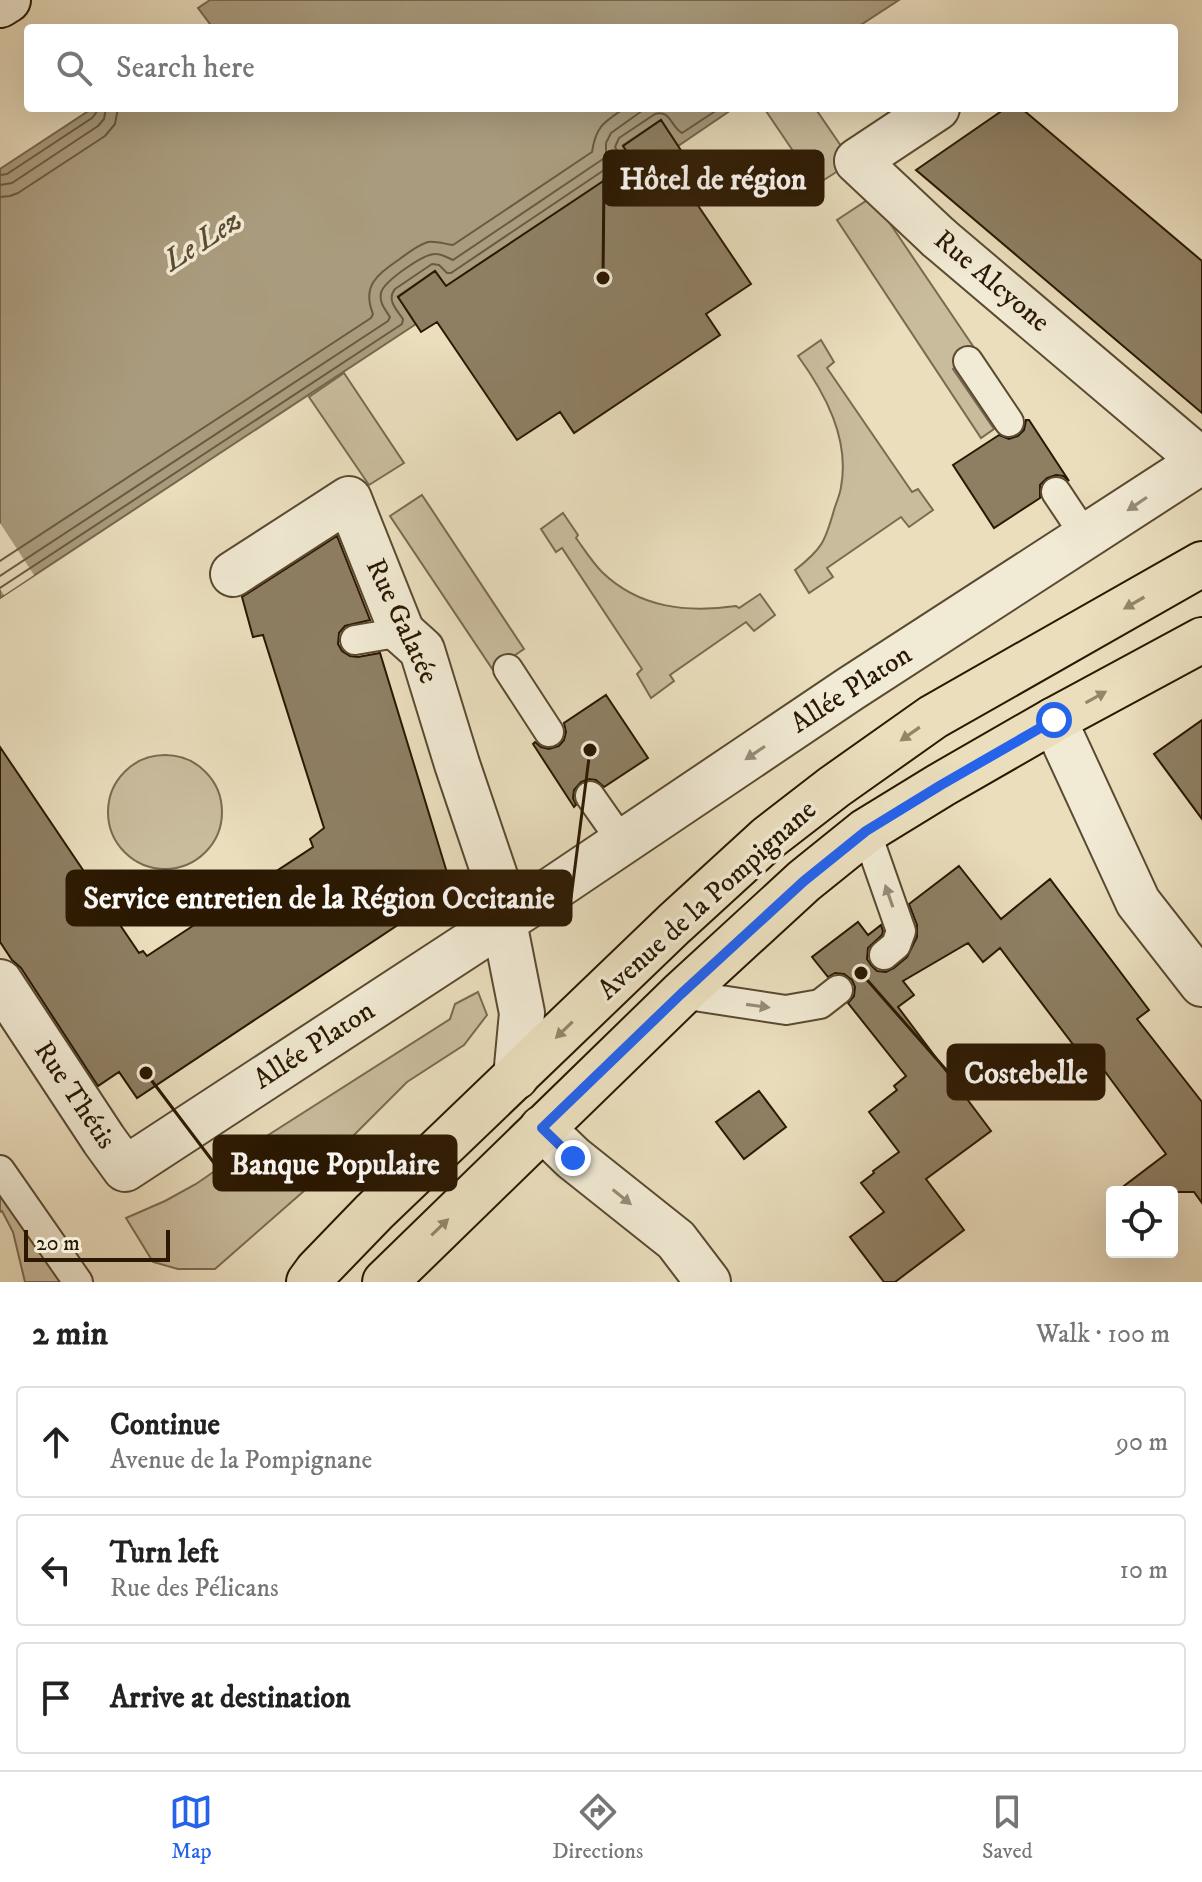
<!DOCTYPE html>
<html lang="en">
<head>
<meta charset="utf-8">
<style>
	:root { --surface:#fff; --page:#f2f2f2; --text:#222; --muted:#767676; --line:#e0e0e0; --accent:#2563eb }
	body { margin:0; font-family:"IM FELL DW Pica",serif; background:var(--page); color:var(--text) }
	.controls { position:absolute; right:24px; bottom:24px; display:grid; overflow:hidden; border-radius:8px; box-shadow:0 8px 32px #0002 }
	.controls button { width:72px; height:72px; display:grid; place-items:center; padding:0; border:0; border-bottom:2px solid var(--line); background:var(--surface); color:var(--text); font:40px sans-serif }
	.scale { position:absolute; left:24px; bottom:20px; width:146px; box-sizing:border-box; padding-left:8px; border:4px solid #2a1802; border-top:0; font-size:22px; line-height:28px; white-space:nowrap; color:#2a1802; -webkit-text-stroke:6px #f1ead4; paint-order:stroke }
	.stop { position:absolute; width:24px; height:24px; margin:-18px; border:6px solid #2563eb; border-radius:50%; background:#fff }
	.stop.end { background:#2563eb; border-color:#fff; box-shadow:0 2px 8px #0008 }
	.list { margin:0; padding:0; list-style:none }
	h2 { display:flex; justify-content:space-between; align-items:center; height:104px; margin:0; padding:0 32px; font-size:34px }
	h2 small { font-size:26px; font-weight:400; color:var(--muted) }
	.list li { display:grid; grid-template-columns:52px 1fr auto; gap:24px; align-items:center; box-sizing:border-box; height:112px; margin:0 16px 16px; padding:0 16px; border:2px solid var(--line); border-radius:8px }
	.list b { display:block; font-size:30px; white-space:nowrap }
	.list p { margin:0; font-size:26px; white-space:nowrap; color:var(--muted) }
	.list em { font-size:26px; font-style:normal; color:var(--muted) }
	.icon { flex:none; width:44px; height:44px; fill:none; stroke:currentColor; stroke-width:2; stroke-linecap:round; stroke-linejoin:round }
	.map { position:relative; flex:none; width:1202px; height:1282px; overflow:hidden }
	.search { position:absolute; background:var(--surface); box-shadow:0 8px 32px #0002; left:24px; right:24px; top:24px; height:88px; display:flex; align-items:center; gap:20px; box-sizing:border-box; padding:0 28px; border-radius:8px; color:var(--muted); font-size:30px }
	.sheet { height:488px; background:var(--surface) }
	nav { display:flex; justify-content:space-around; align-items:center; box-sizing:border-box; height:112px; border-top:2px solid var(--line); background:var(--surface); font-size:22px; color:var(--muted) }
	nav a { display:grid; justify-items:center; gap:4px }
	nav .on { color:var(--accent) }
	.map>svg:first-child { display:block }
</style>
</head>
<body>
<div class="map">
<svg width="1202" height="1282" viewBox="0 0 1202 1282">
	<rect width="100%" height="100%" fill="#eadebd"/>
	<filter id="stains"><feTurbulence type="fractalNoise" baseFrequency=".0025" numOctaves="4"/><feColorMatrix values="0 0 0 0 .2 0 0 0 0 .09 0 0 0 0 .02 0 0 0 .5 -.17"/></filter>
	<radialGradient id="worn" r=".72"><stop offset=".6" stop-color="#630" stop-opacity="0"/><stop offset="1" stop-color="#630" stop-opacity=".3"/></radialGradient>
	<path fill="#c9bc9d" stroke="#7a6a50" stroke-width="2" d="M 764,108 L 815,108 L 852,162 L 816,185 Z
		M 872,197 L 977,352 L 953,369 L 994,429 L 981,438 L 837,220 Z
		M 821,340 L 834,362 L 827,368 L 912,492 L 918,489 L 933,510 L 909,527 L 901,517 L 827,568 L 833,577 L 809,593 L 795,570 C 822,549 825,542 834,510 C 836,503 840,495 841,487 C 850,439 825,393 798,356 Z
		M 344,373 L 404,463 L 369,485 L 309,397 Z
		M 422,495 L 524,649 L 493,670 L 390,516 Z
		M 563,513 L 578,535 L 576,538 C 584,549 592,562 602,572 C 639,608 687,613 736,606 L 739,608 L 760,594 L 775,615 L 754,631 L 746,622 L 670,675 L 674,681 L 651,698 L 637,674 L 642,669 L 562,548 L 556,552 L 541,529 Z
		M108 812a57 57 0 1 1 114 0a57 57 0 1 1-114 0Z
		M 478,992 L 487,1015 L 464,1045 L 407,1082 L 343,1146 L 313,1183 L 215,1269 L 178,1269 L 153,1262 L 126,1218 L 165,1201 L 196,1184 L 251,1146 L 450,1019 L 455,1004 Z
		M 0,1189 L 68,1282 L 25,1282 L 13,1232 L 2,1211 L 0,1212 Z"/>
	<path fill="#a99b7d" stroke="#76674c" stroke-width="2" d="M 210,0 L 899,0 L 856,28 L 213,28 L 198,8 Z
		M 93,108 L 734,108 L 678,146 L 661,120 L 623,145 L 633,161 L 446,286 L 435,271 L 398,296 L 416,324 L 0,598 L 0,169 Z"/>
	<path fill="#eadebd" d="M 0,523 L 34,575 L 4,595 L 0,589 Z"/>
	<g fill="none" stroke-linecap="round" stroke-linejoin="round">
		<path stroke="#6a5a40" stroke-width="2" d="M 0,175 L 7,174 L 92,118 L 96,113 L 96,108
			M 0,185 L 12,183 L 98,126 L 104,119 L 106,108
			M 0,197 L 10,196 L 18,193 L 105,136 L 115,124 L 118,108
			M 0,561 L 371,318 L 373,314 C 361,284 379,274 401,258 C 409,252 418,245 428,242 C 437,241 445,244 453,245 L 592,152 C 596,126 604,122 625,108
			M 0,576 L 388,321 L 390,317 C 385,309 379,303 381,293 C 383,282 424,253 436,254 C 442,254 448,258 453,260 L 606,157 L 606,143 L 611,133 L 646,108
			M 0,588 L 402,324 L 403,319 C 397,310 386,300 395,289 L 432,264 L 439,265 L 447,273 L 451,273 L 619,160 L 620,156 L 615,147 L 619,138 L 655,114 C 670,109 671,127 682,133 L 720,108"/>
	</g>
	<path fill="#8e7f63" stroke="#2a1802" stroke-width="2" d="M 1006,108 L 1021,108 L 1202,261 L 1202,413 L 916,170 Z
		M 661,120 L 684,155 L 670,164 L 751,284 L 706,314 L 720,335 L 674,366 L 574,433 L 560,412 L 517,440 L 437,322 L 421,332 L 398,297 L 435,271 L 446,286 L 587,192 L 633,161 L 623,146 Z
		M 1026,420 L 1029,420 L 1069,481 L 1063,476 L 1056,475 L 1047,478 L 1040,485 L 1040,498 L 994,528 L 953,465 L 999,435 L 1009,439 L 1018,436 L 1024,430 Z
		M 337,536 L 370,620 L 345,626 L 339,633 L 338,644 L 342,651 L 350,656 L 358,657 L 380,653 L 452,889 L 137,1098 L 119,1072 L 98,1086 L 21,968 L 12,960 L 0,942 L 0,747 L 139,953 L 143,951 L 147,956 L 313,847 L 310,839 L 324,828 L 263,635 L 253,637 L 242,597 Z
		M 606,695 L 648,758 L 604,787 L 596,780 L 589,779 L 581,782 L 574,790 L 573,798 L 576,805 L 574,807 L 533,744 L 535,742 L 541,747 L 549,749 L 559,746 L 564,740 L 566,732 L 564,723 Z
		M 1202,720 L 1202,819 L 1154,754 Z
		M 959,866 L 1001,919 L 1050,879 L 1149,1010 L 1137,1019 L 1202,1102 L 1202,1203 L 1194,1192 L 1116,1192 L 1166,1154 L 1092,1054 L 1084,1059 L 1000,948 L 983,962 L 968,943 L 903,981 L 914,995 L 898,1007 L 991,1131 L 926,1179 L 964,1230 L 895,1282 L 884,1282 L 850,1237 L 884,1212 L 861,1183 L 874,1173 L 873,1171 L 899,1152 L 869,1112 L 897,1090 L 894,1086 L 906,1076 L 848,1003 L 854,996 L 855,987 L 852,980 L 844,974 L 835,973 L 828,977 L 812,957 L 858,922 L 868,935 L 881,925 L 883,931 L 882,935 L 868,948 L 867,959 L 871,965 L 877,971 L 886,972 L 894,968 L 907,957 L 917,937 L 917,925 L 909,904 Z
		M 759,1091 L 786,1127 L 744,1159 L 716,1122 Z"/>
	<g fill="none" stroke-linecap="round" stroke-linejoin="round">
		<g stroke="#5a4a31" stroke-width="32">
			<path id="service" d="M 968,361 L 1009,422
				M 1056,492 L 1086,537
				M 355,640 L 402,632
				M 508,669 L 549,732
				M 590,796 L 623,843
				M 866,831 L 901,931 L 896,945 L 884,955
				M 681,994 L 786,1010 L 820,1004 L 838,990
				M 0,1170 L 78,1282"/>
		</g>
		<g stroke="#5a4a31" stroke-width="48">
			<path id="pedestrian" d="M 937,108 L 857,161 L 939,238
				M 233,574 L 349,499 L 402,632"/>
		</g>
		<g stroke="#5a4a31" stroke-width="48">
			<path id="minor" d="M 402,632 L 422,650 L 457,764 L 500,891 L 504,922 L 522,1013 L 516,1077
				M 1054,720 L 1138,902 L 1202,984
				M 0,982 L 104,1140 L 125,1169 L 532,903 L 850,689 L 1202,461 L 939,238
				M 542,1128 L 573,1158 L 676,1240 L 708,1282"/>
		</g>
		<g stroke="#2a1802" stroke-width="48">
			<path id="secondary" d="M 0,5 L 8,0"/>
		</g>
		<g stroke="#2a1802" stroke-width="48">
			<path id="primary" d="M 309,1282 L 317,1271 L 374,1212 L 674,924 L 768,838 L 834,787 L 933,717 L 1202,564
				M 385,1282 L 681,994 L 804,881 L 866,831 L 941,785 L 1054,720 L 1202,640"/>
		</g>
		<use href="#service" stroke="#f1ead4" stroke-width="28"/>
		<use href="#pedestrian" stroke="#f1ead4" stroke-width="44"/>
		<use href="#minor" stroke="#f1ead4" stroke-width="44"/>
		<use href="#secondary" stroke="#f1ead4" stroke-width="44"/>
		<use href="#primary" stroke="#eadebd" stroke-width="44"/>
	</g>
	<defs><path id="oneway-solid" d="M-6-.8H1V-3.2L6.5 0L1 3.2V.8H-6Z" transform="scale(2)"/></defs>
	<g fill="#978c76">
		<use href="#oneway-solid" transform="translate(1137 504) rotate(146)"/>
		<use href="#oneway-solid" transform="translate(755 753) rotate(146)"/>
		<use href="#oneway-solid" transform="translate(889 896) rotate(-109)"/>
		<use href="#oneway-solid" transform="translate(758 1006) rotate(8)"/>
		<use href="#oneway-solid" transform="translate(622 1197) rotate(39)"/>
	</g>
	<g fill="#948569">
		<use href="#oneway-solid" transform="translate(1134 603) rotate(150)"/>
		<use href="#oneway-solid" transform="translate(1096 697) rotate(-29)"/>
		<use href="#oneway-solid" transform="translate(910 734) rotate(145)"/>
		<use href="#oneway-solid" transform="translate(564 1030) rotate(136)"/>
		<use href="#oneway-solid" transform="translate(440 1227) rotate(-44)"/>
	</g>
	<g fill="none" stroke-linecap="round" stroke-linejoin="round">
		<path stroke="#2563eb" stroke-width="10" d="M 573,1158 L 542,1128 L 681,994 L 804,881 L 866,831 L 941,785 L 1054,720"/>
	</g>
	<g text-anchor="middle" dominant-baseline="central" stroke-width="7" stroke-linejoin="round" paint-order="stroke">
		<g font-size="28" fill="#2a1802" stroke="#f1ead4">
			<text transform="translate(992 281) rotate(40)">Rue Alcyone</text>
			<text transform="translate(402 621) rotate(65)">Rue Galatée</text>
			<text transform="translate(851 689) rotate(-33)">Allée Platon</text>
			<text transform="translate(707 900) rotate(-42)">Avenue de la Pompignane</text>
			<text transform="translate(314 1045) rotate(-33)">Allée Platon</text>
			<text transform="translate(75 1095) rotate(56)">Rue Thétis</text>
		</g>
		<g font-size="30" font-style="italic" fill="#5d4c33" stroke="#f1ead4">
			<text transform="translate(203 241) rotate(-33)">Le Lez</text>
		</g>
	</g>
	<path fill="none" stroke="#2a1802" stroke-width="3" d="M603 278L604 178M590 750L571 898M861 973L948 1072M146 1073L214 1163"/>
	<g fill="#2a1802" stroke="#f1ead4" stroke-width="3">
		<circle cx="603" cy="278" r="8"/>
		<circle cx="590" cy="750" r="8"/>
		<circle cx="861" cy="973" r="8"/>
		<circle cx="146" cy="1073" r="8"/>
	</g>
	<g fill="#2a1802" stroke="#2a1802" stroke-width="3">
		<rect x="604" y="151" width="219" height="54" rx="8"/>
		<rect x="67" y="871" width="504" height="54" rx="8"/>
		<rect x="948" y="1045" width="156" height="54" rx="8"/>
		<rect x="214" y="1136" width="242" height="54" rx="8"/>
	</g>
	<g font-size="30" text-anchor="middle" font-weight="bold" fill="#fff">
		<text x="713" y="189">Hôtel de région</text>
		<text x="319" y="908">Service entretien de la Région Occitanie</text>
		<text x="1026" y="1083">Costebelle</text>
		<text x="335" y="1174">Banque Populaire</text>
	</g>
	<rect width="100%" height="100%" filter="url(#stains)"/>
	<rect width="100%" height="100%" fill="url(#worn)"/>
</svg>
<div class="controls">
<button><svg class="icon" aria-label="locate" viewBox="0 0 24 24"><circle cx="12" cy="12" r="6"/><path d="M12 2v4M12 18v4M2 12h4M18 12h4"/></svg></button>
</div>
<div class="scale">20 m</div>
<div class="stop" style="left:1054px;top:720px"></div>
<div class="stop end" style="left:573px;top:1158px"></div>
<div class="search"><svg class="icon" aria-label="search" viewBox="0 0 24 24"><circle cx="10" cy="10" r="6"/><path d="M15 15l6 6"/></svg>Search here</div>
</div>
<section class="sheet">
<h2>2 min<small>Walk · 100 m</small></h2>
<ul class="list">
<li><svg class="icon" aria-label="ahead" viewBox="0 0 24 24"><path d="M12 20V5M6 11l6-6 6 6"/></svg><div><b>Continue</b><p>Avenue de la Pompignane</p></div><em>90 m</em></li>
<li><svg class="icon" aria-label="left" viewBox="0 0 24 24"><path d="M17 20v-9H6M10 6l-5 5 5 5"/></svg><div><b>Turn left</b><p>Rue des Pélicans</p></div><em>10 m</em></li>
<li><svg class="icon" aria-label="arrive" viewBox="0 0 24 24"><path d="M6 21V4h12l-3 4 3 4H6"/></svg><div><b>Arrive at destination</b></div></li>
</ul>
</section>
<nav>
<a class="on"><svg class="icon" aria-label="map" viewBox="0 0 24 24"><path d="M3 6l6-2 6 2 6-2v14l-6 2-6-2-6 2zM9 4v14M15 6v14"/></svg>Map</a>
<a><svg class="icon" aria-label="directions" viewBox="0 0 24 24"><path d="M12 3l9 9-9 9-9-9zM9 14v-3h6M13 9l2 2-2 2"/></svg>Directions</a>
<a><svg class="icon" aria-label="saved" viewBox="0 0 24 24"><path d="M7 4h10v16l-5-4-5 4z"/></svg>Saved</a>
</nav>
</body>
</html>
